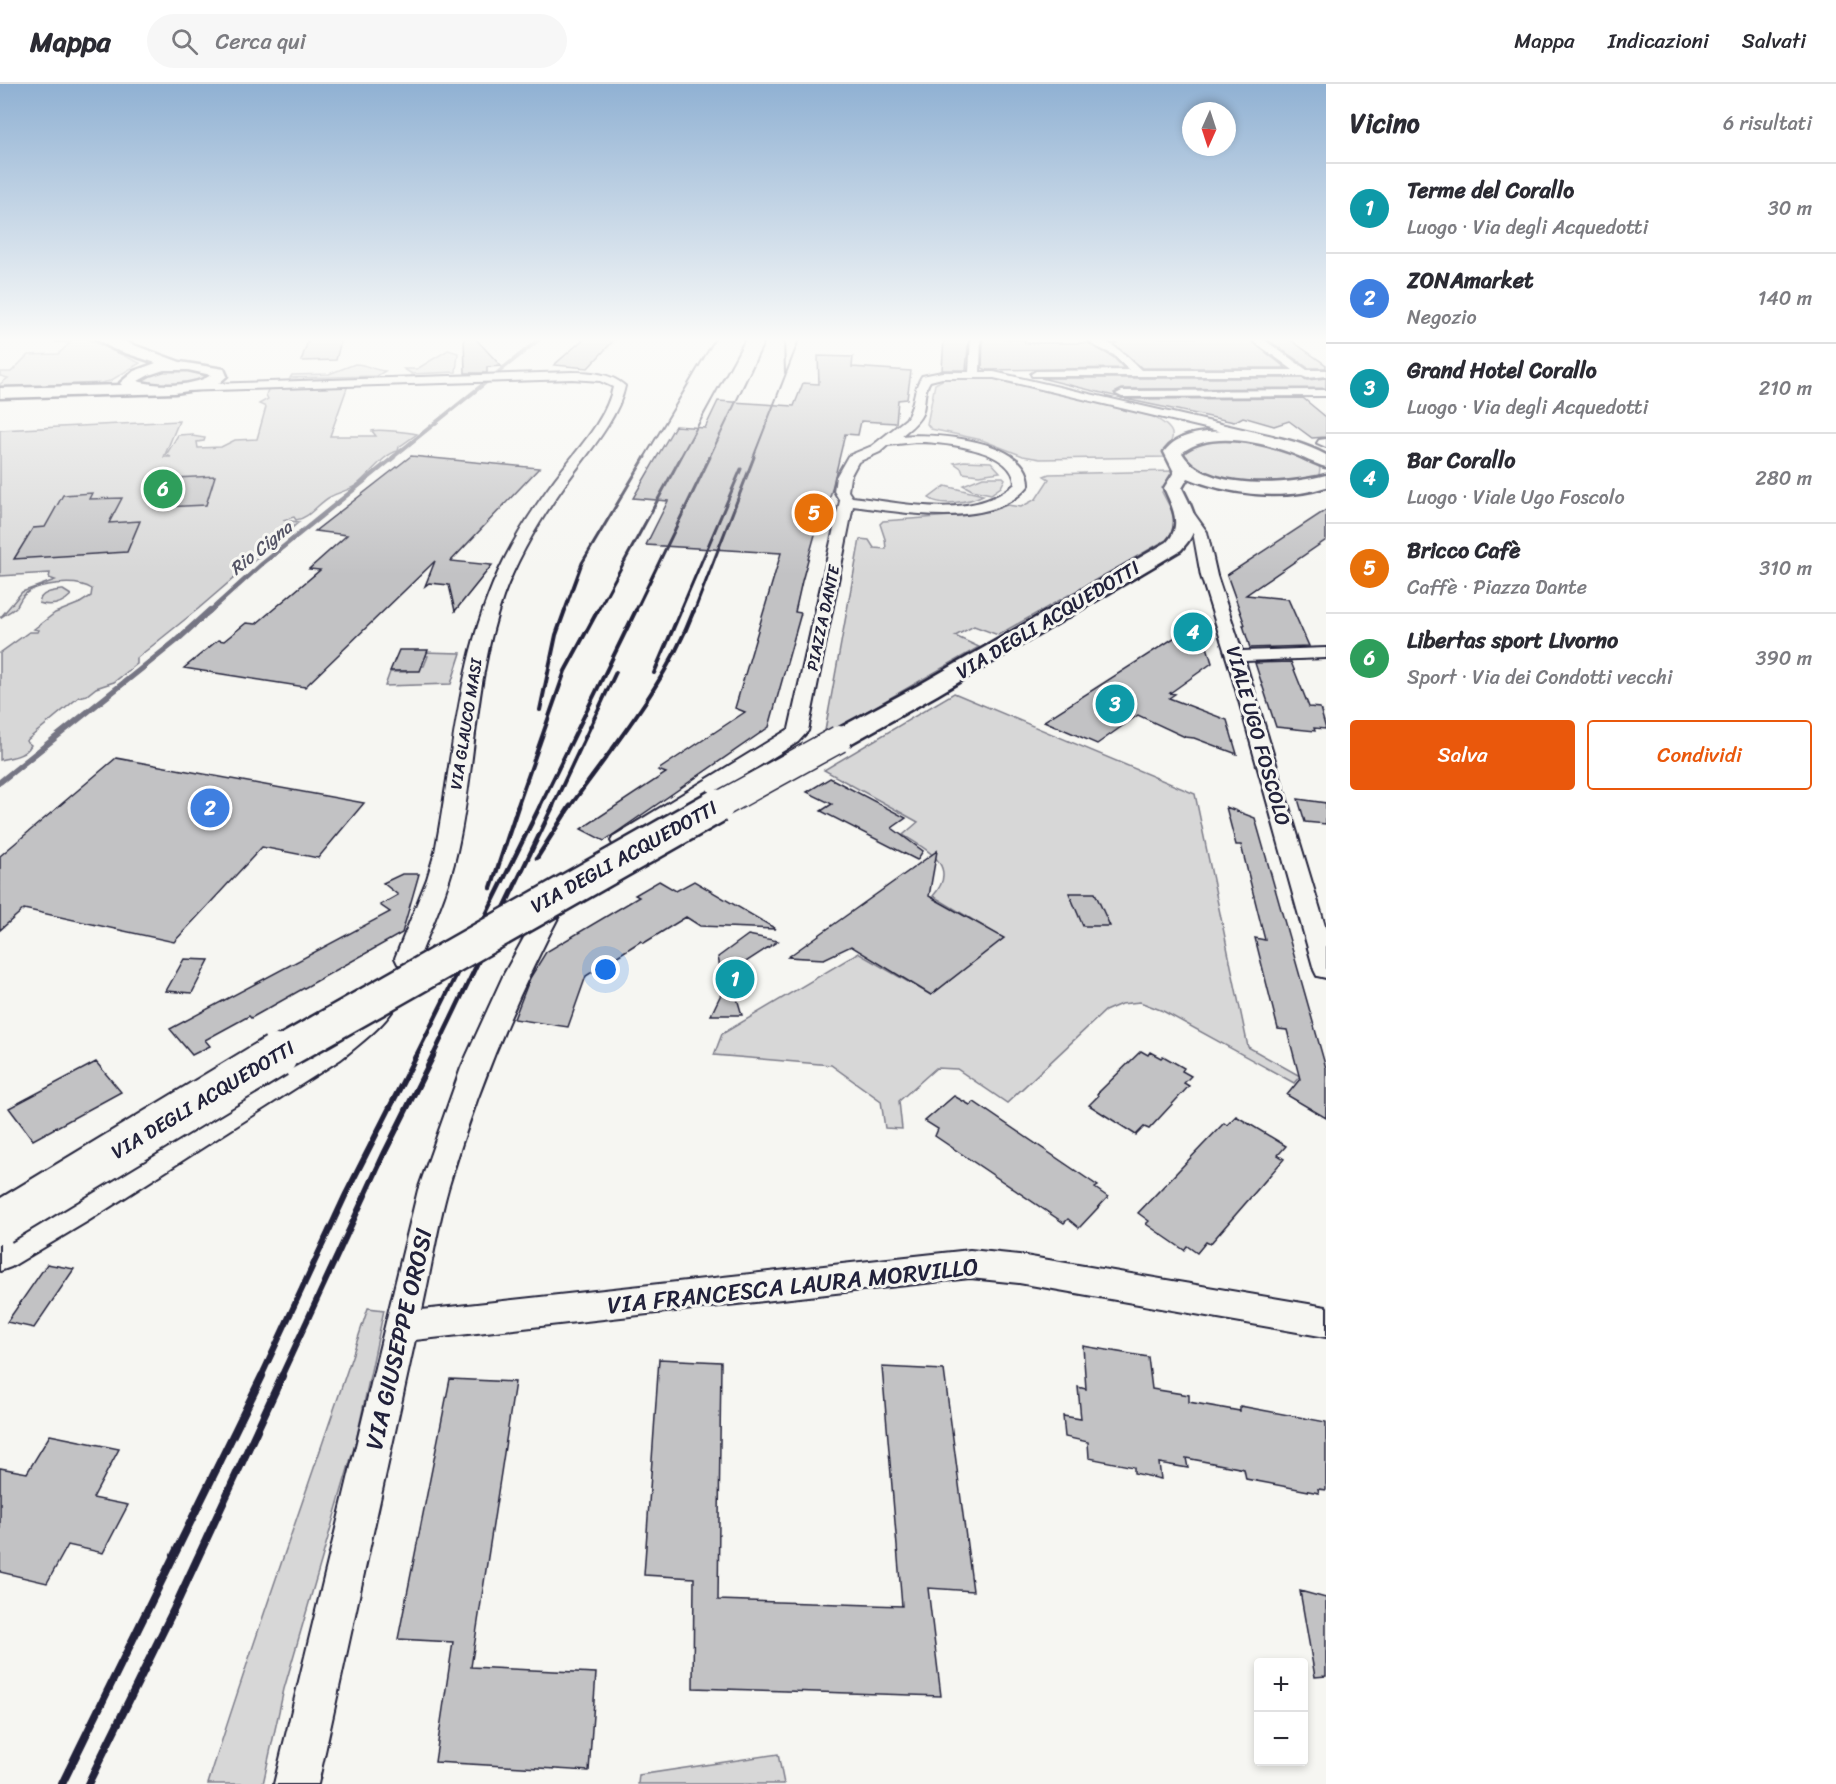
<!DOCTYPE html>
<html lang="it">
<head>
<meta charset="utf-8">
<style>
	:root { --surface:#fff; --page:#f7f7f7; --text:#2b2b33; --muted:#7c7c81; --line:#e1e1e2; --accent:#ea580c }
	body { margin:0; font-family:Sriracha,sans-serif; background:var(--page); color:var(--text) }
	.controls { position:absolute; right:18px; bottom:18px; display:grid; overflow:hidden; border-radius:6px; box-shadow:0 3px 9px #0003 }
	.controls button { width:54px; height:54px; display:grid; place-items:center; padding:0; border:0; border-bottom:2px solid var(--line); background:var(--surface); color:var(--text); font:30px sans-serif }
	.compass { position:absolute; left:1182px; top:18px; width:54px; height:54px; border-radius:50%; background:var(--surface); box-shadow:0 3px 9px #0003; rotate:183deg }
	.you { position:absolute; left:606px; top:886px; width:21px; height:21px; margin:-15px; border:4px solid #fff; border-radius:50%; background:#1a73e8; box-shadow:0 0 0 9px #1a73e833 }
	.badge { display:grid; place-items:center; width:39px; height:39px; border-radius:50%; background:var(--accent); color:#fff; font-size:20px; font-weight:700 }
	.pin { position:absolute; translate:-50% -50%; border:3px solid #fff; box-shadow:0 2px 6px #0006 }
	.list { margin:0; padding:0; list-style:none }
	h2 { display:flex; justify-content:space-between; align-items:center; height:78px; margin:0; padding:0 24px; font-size:26px }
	h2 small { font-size:20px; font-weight:400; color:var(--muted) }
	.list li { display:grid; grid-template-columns:39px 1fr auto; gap:18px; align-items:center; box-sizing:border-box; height:90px; padding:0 24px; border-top:2px solid var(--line) }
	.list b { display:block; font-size:22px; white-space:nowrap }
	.list p { margin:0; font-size:20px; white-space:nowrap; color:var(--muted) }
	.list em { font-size:20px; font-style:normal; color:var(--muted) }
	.actions { display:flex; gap:12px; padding:18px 24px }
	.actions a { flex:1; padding:14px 0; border:2px solid var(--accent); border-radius:6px; text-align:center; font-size:21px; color:var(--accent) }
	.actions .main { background:var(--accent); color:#fff }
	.icon { flex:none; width:33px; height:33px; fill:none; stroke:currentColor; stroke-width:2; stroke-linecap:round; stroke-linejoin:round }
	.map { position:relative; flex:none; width:1326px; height:1700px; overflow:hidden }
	header { display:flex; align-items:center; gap:36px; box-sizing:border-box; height:84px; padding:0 30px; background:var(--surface); border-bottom:2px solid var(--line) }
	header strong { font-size:28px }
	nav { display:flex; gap:33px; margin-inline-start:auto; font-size:21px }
	.search { width:420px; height:54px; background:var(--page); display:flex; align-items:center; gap:15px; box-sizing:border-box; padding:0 21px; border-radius:33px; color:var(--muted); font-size:22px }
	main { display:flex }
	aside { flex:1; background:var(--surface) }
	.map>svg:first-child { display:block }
</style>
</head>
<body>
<header>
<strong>Mappa</strong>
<div class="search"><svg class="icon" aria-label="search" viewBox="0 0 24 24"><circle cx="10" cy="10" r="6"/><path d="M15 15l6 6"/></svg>Cerca qui</div>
<nav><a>Mappa</a><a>Indicazioni</a><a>Salvati</a></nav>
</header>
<main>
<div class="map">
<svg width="1326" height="1700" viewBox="0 0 1326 1700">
	<rect width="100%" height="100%" fill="#f6f6f2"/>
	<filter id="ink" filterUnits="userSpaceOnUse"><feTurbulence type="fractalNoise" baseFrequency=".0167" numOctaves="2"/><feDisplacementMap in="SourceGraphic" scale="12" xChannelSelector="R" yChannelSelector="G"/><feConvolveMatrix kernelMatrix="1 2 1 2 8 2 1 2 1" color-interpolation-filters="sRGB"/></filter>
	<g filter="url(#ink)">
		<path fill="#d7d7d7" stroke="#7c7c89" stroke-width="1.5" d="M 63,253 L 85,254 L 140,279 L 110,297 L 101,299 L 0,304 L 0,300 L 8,294 L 0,292 L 0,288 L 11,288 L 28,271 L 58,270 L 70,259 L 56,258 Z
			M 448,266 L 458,269 L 456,288 L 412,290 L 404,285 L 417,285 Z
			M 355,280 C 366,280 373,286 385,287 L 377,292 L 290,294 L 292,291 L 329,290 Z
			M 179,285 L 211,293 C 199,300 151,304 139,297 L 159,286 Z
			M 946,294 L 999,295 L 1148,330 C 1155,334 1175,343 1172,354 C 1171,362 1165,364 1167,373 L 1040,375 L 1023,372 L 982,356 L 931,345 L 927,340 L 935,300 Z
			M 348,301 L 330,352 L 376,352 L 372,347 C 377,345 409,348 417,350 L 399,363 L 398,367 C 385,369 370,390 359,399 C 350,407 340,407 330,413 C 318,419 310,434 296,436 L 294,433 L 283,436 L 299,438 L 198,525 L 137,574 L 137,580 L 114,598 L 96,604 L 87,611 L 79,613 L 26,657 L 31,661 C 24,673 12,673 0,676 L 0,569 L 29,548 L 38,548 L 39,546 L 34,545 L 55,529 L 80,519 L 91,512 L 92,505 C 77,495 37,499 24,511 C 20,514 19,520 16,523 C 12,527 5,530 0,534 L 22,508 L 55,496 L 49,494 L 50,489 L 0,492 L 0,346 L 179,337 L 164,373 L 171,373 L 166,371 L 178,351 L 193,350 L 192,352 L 205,354 L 204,357 L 197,358 L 198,364 L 221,363 L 235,356 L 257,355 L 266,323 L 259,320 L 268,315 L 266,311 L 269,303 Z
			M 1228,356 C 1251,357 1306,364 1320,384 L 1319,391 C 1299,410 1228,398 1204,388 C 1196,385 1191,380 1185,374 L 1185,368 C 1196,357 1214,357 1228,356 Z
			M 964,377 L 991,378 L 1000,388 L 979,391 L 963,389 L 961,384 L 954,379 Z
			M 1171,387 L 1175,393 L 1162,408 L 1179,440 L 1166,456 L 998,551 L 974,542 L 955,552 L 979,563 L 824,652 L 860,455 L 869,456 L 874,464 L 886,465 L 885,455 L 880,440 L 883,437 L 966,431 L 990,427 L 1007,421 L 1021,423 L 1036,415 L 1049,395 L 1044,392 L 1049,390 Z
			M 983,393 L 1003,393 L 1005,395 L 1001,403 L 991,410 L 972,406 L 963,401 Z
			M 945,402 L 983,411 C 970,418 941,423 929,414 Z
			M 63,506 L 71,511 C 62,520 51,523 39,519 C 40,508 53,507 63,506 Z
			M 422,568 L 461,569 L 451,600 L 385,602 L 390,588 L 407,588 L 410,582 L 424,582 L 428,572 L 421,572 Z
			M 954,609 L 1195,710 L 1248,963 L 1300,992 L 1294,999 L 1163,927 L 1140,918 L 1121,920 L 1105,927 L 1007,1019 L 957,985 L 936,984 L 899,1017 L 902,1045 L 885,1044 L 881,1017 L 831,981 L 714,971 L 722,950 L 858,869 L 931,911 L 1003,854 L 933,812 C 960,782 927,766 903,751 L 918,738 L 824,686 Z
			M 368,1224 L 384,1226 L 356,1357 L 284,1605 L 263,1700 L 208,1700 C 258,1540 316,1383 368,1224 Z
			M 778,1670 L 784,1700 L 638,1700 L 639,1691 Z"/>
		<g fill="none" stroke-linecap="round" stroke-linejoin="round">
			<path stroke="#757583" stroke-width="4" d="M 392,374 L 542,253"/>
			<path stroke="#757583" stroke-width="4.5" d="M 209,528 L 262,480 L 394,373"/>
			<path stroke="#757583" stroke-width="6" d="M 0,698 L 176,557 L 210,526"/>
		</g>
		<path fill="#c2c2c4" stroke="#22223b" stroke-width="1.5" d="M 316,253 L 342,253 L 336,276 L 301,277 L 309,254 Z
			M 464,253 L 474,253 L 501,282 L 487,283 L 487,289 L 465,289 Z
			M 586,253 L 617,253 L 588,284 L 554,281 Z
			M 944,253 L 969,253 L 966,286 L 942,286 Z
			M 983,253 L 1025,256 L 1025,259 L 1088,259 L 1113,273 L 1124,284 L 987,286 L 982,284 Z
			M 1111,253 L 1246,253 L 1286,284 L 1142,284 L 1112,259 L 1117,259 Z
			M 1264,253 L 1286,253 L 1326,281 L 1326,284 L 1308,284 Z
			M 818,272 L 853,273 L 852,283 L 911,287 L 907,315 L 898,316 L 896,339 L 861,337 L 858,351 L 845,350 L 822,447 L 816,447 L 802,497 L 795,528 L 801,529 L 769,643 L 604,757 L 581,745 L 666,689 L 658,686 L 745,628 L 735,624 L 781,469 L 646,461 L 668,417 L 633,414 L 675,342 L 705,344 L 718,317 L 794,322 L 803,299 L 819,300 Z
			M 1041,294 L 1302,294 L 1307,296 L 1326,294 L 1326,304 L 1122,305 L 1114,309 L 1118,313 Z
			M 1303,314 L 1326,333 L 1326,353 L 1312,354 L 1289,337 L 1274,342 L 1243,333 L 1234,338 L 1125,315 Z
			M 411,372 L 539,384 L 451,477 L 492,481 L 455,527 L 449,501 L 429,499 L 425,502 L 435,477 L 305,603 L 184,584 L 218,556 L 224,557 L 246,539 L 256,540 L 320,486 L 309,485 L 347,451 L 315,447 Z
			M 215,392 L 206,421 L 164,423 L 175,394 Z
			M 92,409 L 89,415 L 122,414 L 109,439 L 140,437 L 127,468 L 14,475 L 33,444 L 45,443 L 63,411 Z
			M 1326,426 L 1326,456 L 1246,511 L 1288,515 L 1309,562 L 1250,564 L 1243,541 L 1245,541 L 1227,491 Z
			M 1191,543 L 1201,543 L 1212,579 L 1170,609 L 1175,610 L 1169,614 L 1227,636 L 1237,670 L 1194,654 L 1185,653 L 1138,631 L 1097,660 L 1044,637 Z
			M 399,566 L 428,566 L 420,587 L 390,587 Z
			M 1291,578 L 1309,623 L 1320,624 L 1326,645 L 1314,644 L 1315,647 L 1276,643 L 1255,579 Z
			M 116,674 L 364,719 L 318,774 L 262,763 L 174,858 L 24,825 L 0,846 L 0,772 Z
			M 830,694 L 906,734 L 892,744 L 923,767 L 917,776 L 821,727 L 832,720 L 807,708 Z
			M 1298,715 L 1326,719 L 1326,740 L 1305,738 Z
			M 1226,723 L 1255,734 L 1326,984 L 1326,1034 L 1287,1011 L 1300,995 L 1287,946 L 1278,945 L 1255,854 L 1265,856 L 1241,761 L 1236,761 Z
			M 937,767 L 929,812 L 1004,854 L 931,911 L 851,862 L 824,875 L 788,873 Z
			M 402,790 L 419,790 L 402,849 L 251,934 L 249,932 L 205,956 L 210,962 L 192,971 L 170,945 L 390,828 L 380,821 L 398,811 L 383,799 Z
			M 659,797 L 676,807 L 694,797 L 776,845 L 700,842 L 686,833 L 644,859 L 641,857 L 586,892 L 568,943 L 514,935 L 530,894 L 546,868 L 639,813 L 635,811 Z
			M 1069,809 L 1095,809 L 1110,842 L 1083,842 Z
			M 748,851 L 778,857 L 744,879 L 751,911 L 736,911 L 742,931 L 711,931 L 724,904 L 718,873 Z
			M 184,875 L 209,876 L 192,909 L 166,907 Z
			M 1141,967 L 1148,971 L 1150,968 L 1161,974 L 1163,972 L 1184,984 L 1182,987 L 1191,992 L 1184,999 L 1189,1002 L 1149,1045 L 1144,1043 L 1136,1051 L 1089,1021 L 1098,1012 L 1097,1010 Z
			M 96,978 L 121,1008 L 33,1056 L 9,1024 Z
			M 954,1012 L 970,1021 L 974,1018 L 1098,1102 L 1095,1104 L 1108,1113 L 1079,1144 L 1068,1135 L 1064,1139 L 935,1052 L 938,1045 L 925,1037 Z
			M 1236,1032 L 1286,1062 L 1278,1071 L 1284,1075 L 1210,1160 L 1206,1158 L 1197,1169 L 1187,1162 L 1184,1166 L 1146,1140 L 1149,1137 L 1138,1129 L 1224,1039 L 1227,1041 Z
			M 47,1180 L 74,1185 L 34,1244 L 7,1238 Z
			M 1083,1262 L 1148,1273 L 1152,1305 L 1189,1311 L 1189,1318 L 1240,1327 L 1240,1322 L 1326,1338 L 1326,1406 L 1318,1405 L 1319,1409 L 1246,1395 L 1244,1385 L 1186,1374 L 1188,1384 L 1159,1379 L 1161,1395 L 1134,1389 L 1134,1383 L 1089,1374 L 1088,1358 L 1065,1353 L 1063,1332 L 1081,1335 L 1078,1303 L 1086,1305 Z
			M 659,1275 L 721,1278 L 718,1516 L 902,1522 L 882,1283 L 944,1286 L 973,1507 L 928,1504 L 941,1612 L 693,1604 L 694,1494 L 644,1491 Z
			M 450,1295 L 515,1298 L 471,1583 L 596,1589 L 589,1687 L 435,1678 L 453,1558 L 398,1555 Z
			M 50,1351 L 119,1365 L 93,1414 L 128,1421 L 103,1469 L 68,1461 L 47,1499 L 0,1488 L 0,1384 L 27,1389 Z
			M 1300,1507 L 1326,1514 L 1326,1592 L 1315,1593 Z"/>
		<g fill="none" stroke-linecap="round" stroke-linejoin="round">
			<g stroke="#22223b" stroke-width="4">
				<path id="street" d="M 971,253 L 981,253 L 980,288 L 994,288 L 1273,352 L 1279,356 L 1273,360 L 994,294 L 942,294 L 930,297 C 923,307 926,319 922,330 C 918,339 908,346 901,352 C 932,349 1030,355 1029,401 C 993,447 903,428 853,422 L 808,647 L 798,658 L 630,762 L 622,764 L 614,762 L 611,757 L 614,752 L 789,645 L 840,417 L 834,407 L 836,393 L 848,372 L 872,362 L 906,335 C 915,323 912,307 922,292 L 942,288 L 969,288 ZM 916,358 C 942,358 1014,365 1015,400 C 972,437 904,419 852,413 L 848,407 L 850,393 L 858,378 L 880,368 L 888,361 Z
					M 1086,253 C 1108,253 1126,271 1141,286 L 1293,286 L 1248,253 L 1260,253 L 1307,286 L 1326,286 L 1326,292 L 1307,294 L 1302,292 L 1032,292 L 1031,290 L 1036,287 L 1129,286 L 1114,271 L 1093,261 Z
					M 572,288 C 590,288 611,289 625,302 C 618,336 584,374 564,402 C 540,436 517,474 503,513 C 474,596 476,683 457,767 C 449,804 433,839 419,874 L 416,880 L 407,882 L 398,880 L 395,874 L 427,795 L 435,768 C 454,669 458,568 504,476 C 518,448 536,421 555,395 C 575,368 606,337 613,303 L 600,297 L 572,295 L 181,307 L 175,304 L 181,301 Z
					M 1326,306 L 1326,312 L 1122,313 L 1116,310 L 1122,307 Z
					M 1326,355 L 1326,363 L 1317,359 L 1319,356 Z
					M 1182,419 L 1187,420 L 1207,448 L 1217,492 L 1242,567 L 1326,564 L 1326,574 L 1245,577 L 1326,845 L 1326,894 L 1317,892 L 1314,886 L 1231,588 L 1201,492 L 1193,448 L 1175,423 Z
					M 550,818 L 558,821 L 562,826 C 515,915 476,1008 448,1105 C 437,1144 431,1186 422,1226 L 970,1166 L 1019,1171 L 1326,1223 L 1326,1253 L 1019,1199 L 970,1194 L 415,1256 L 318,1700 L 274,1700 L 418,1106 L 461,984 L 504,890 L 542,821 Z
					M 384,911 L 393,914 L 397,920 C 384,942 361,959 341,975 L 88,1137 L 11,1183 L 0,1187 L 0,1157 L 66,1119 L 323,961 L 351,939 L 375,914 Z"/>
			</g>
			<g stroke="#22223b" stroke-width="5">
				<path id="secondary" d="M 93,253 L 112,253 L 180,278 L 224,285 L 227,292 L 218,300 L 208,304 L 175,309 L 0,314 L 0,304 L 122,301 L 120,299 L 134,287 L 156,279 L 113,265 ZM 164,286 L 188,286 L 211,291 C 193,303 158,303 138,297 L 149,291 Z
					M 1224,347 C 1258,349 1295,354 1326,371 L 1326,383 C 1314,380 1303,373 1291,369 C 1261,358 1209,346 1182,369 C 1205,408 1289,401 1326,391 L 1326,403 C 1283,417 1229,411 1188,394 L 1182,404 C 1195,430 1203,443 1181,466 L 937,611 L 848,661 L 839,663 L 830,661 L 826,655 L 830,649 L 919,601 L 1167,458 C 1183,441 1172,422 1164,404 L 1174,388 L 1164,368 C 1178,349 1202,348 1224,347 Z"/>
			</g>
			<use href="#street" fill="#f6f6f2" fill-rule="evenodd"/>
			<use href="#secondary" fill="#f6f6f2" fill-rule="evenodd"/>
			<path stroke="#22223b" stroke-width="2" d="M 784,253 L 785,289
				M 644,374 L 716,253
				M 680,374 L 746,253
				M 709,374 L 767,253
				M 753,374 L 799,256"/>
			<path stroke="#22223b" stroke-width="3" d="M 564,528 L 582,479 L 645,373
				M 597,528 L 681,373
				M 635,528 L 710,373
				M 680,528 L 741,385
				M 694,528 L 754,373"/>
			<path stroke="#22223b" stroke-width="4" d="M 654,589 L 681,526
				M 540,626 L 556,551 L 565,526
				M 517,724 L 565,587 L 598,526
				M 539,724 L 636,526
				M 552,724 L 616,588
				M 569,724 C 614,661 666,600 694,526"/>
			<path stroke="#22223b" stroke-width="4.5" d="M 537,774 L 570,722
				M 491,804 L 518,722
				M 415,974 L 540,722
				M 432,974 L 553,722"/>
			<path stroke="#22223b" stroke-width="6" d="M 261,1293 L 346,1110 L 416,972
				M 281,1293 L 385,1068 L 433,972"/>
			<path stroke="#22223b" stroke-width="8" d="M 62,1700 L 262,1292
				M 88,1700 L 174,1525 L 282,1292"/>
			<g stroke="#22223b" stroke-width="29" stroke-linecap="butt">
				<path id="secondary-bridge-far2" d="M 714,724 L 839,655"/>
			</g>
			<g stroke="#22223b" stroke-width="38" stroke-linecap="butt">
				<path id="secondary-bridge-far1" d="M 273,974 L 717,722"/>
			</g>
			<g stroke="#22223b" stroke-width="46" stroke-linecap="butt">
				<path id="secondary-bridge" d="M 0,1139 L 276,972"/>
			</g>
			<use href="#secondary-bridge-far2" stroke="#f6f6f2" stroke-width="26"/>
			<use href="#secondary-bridge-far1" stroke="#f6f6f2" stroke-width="33"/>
			<use href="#secondary-bridge" stroke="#f6f6f2" stroke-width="42"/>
		</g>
	</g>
	<linearGradient id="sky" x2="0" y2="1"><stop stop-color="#90b1d3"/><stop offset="0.52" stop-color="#fbfbf9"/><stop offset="1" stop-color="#fbfbf9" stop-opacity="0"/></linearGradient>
	<rect width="1326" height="491" fill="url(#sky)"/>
	<g text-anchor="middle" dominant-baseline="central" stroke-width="6" stroke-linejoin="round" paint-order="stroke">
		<g font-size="16" fill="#22223b" stroke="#f6f6f2">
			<text transform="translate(823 534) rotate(-78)">PIAZZA DANTE</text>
			<text transform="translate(466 640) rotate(-81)">VIA GLAUCO MASI</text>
		</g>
		<g font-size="18" font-style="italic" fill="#535365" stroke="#f6f6f2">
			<text transform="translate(261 464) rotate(-39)">Rio Cigna</text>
		</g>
		<g font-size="20" fill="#22223b" stroke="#f6f6f2">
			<text transform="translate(1048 536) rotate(-31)">VIA DEGLI ACQUEDOTTI</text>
			<text transform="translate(1258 652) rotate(74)">VIALE UGO FOSCOLO</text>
			<text transform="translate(624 773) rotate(-29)">VIA DEGLI ACQUEDOTTI</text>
			<text transform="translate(203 1016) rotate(-31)">VIA DEGLI ACQUEDOTTI</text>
		</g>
		<g font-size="24" fill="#22223b" stroke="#f6f6f2">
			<text transform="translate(793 1202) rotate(-6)">VIA FRANCESCA LAURA MORVILLO</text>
			<text transform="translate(399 1255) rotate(-77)">VIA GIUSEPPE OROSI</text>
		</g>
	</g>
</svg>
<div class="controls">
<button>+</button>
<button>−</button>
</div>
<svg class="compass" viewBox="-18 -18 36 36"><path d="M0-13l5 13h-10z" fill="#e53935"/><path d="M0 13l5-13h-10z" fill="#7c7c81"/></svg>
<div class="you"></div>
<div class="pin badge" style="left:735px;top:895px;background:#0f9aa8">1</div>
<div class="pin badge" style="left:210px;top:724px;background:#3f7fe0">2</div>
<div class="pin badge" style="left:1115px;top:620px;background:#0f9aa8">3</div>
<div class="pin badge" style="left:1193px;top:548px;background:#0f9aa8">4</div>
<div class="pin badge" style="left:814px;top:429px;background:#e8710a">5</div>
<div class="pin badge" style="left:163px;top:405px;background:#2e9e5b">6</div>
</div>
<aside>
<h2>Vicino<small>6 risultati</small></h2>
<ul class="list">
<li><span class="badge" style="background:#0f9aa8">1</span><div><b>Terme del Corallo</b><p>Luogo · Via degli Acquedotti</p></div><em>30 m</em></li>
<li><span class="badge" style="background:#3f7fe0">2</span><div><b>ZONAmarket</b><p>Negozio</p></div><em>140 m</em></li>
<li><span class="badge" style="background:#0f9aa8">3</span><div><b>Grand Hotel Corallo</b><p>Luogo · Via degli Acquedotti</p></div><em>210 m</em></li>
<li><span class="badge" style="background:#0f9aa8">4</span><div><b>Bar Corallo</b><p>Luogo · Viale Ugo Foscolo</p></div><em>280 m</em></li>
<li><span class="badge" style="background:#e8710a">5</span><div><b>Bricco Cafè</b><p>Caffè · Piazza Dante</p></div><em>310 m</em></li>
<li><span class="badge" style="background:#2e9e5b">6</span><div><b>Libertas sport Livorno</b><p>Sport · Via dei Condotti vecchi</p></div><em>390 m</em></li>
</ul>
<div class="actions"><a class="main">Salva</a><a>Condividi</a></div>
</aside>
</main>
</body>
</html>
